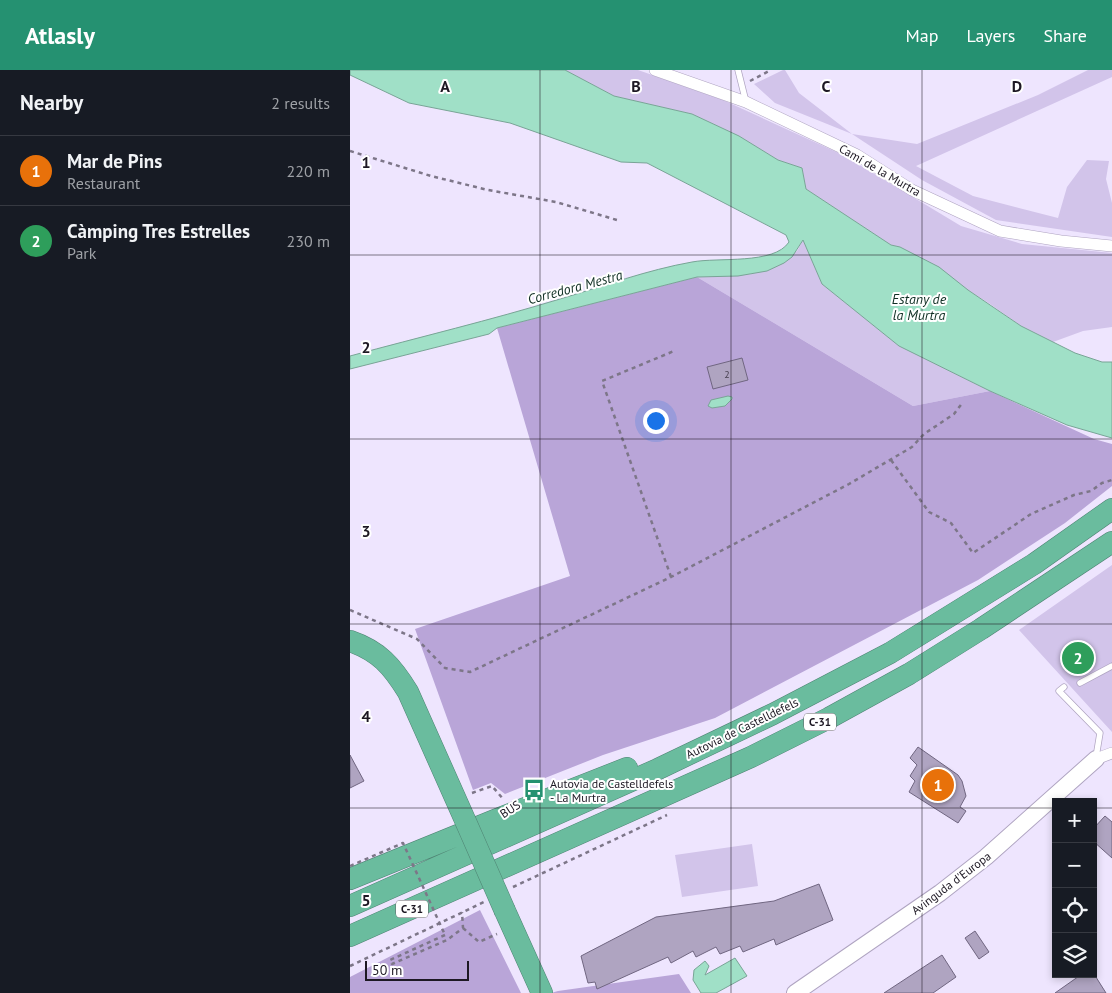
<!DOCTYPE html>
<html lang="en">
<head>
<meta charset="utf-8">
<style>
	:root { --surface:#171b24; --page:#242831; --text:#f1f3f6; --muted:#9ea1a6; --line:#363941; --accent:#259171 }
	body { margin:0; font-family:"PT Sans",sans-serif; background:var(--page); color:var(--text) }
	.controls { position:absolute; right:15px; bottom:15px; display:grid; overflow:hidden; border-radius:0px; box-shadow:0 2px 8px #0003 }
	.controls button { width:45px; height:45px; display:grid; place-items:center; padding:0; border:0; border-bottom:1px solid var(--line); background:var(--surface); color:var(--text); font:25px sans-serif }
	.scale { position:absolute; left:15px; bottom:12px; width:104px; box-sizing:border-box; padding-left:5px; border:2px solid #1d1823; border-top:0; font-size:14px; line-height:18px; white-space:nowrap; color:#1d1823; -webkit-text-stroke:4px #fff; paint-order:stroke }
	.you { position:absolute; left:305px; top:350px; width:18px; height:18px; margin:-12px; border:4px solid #fff; border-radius:50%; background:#1a73e8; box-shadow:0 0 0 8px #1a73e833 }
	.badge { display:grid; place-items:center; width:32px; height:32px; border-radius:50%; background:var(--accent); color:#fff; font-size:16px; font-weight:700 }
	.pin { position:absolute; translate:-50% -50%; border:2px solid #fff; box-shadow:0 1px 5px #0006 }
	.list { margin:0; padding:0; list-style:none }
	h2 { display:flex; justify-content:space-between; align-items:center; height:65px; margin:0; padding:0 20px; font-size:21px }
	h2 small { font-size:16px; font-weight:400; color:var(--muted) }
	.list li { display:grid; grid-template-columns:32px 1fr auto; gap:15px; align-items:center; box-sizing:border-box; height:70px; padding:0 20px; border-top:1px solid var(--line) }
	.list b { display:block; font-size:19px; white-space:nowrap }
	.list p { margin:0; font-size:16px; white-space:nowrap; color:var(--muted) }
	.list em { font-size:16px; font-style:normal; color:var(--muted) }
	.icon { flex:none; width:28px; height:28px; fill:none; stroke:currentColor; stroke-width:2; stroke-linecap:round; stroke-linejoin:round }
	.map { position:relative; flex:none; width:762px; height:923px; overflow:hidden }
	header { display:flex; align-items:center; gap:30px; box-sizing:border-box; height:70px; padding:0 25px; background:var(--accent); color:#fff }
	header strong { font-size:24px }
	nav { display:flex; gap:28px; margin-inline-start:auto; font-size:18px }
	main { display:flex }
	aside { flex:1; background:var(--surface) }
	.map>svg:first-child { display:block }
</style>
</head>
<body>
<header>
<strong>Atlasly</strong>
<nav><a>Map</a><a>Layers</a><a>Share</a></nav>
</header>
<main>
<aside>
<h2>Nearby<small>2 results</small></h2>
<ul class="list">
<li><span class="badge" style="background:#e8710a">1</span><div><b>Mar de Pins</b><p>Restaurant</p></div><em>220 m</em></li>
<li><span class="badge" style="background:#2e9e5b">2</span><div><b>Càmping Tres Estrelles</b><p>Park</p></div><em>230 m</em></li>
</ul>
</aside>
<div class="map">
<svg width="762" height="923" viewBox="0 0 762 923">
	<rect width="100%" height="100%" fill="#eee5fe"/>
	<path fill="#d2c4ea" d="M 215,0 L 288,0 L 373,30 L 493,85 L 611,156 L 672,174 L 762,183 L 762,257 L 733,261 L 703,272 L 671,256 L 640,234 L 550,177 L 541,175 L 456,119 L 452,98 L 428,90 L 389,66 L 342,44 L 264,26 Z
		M 433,0 L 435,0 L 449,23 L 502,64 L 567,74 L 688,25 L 738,0 L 762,0 L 762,7 L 566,96 L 623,126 L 708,148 L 717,117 L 737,90 L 759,91 L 756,109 L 762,133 L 762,167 L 646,150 L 572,110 L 502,64 L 425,33 L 404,14 Z
		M 453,170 L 472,214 L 549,276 L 640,321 L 563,336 L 347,207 L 401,204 L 447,181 Z
		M 762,495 L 762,662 L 669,560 Z
		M 402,774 L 408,816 L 332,827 L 325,785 Z"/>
	<path fill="#b9a5d8" d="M 347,207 L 563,336 L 640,321 L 744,369 L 762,374 L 762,416 L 715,453 L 628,510 L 365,648 L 253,685 L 155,724 L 141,713 L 123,720 L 65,559 L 220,506 L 147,258 Z
		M 130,840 L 171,923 L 0,923 L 0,907 Z
		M 329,904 L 341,923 L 201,923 L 208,921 Z"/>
	<path fill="#a0e0c7" stroke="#79a496" d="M 0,0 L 215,0 L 264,26 L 342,44 L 389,66 L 428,90 L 452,98 L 456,119 L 541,175 L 550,177 L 589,197 L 618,220 L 671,256 L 725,283 L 752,292 L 762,292 L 762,368 L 717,355 L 640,321 L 549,276 L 472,214 L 453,170 L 442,187 L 434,193 L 417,201 L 388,206 L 347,207 L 147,258 L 139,264 L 0,299 L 0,286 C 70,267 141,250 210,229 C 254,216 297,200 342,192 C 368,187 424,195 439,172 L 436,165 L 297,93 L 271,92 L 160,53 L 59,33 L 0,5 Z
		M 378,326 L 382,327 L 382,329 L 375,336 L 362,338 L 358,336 L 361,330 Z
		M 385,888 L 397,906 L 366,923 L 351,923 L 343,910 L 344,900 L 355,891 L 359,896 L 355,905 Z"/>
	<path fill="#afa4c1" stroke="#706681" d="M 392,288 L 398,310 L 363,319 L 357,297 Z
		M 568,677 L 608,705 L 612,711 L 616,726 L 610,737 L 616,741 L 608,753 L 559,722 L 565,711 L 560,706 L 567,695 L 560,688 Z
		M 0,685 L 14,711 L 0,718 Z
		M 755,746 L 762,752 L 762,788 L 743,771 L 743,759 Z
		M 469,814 L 483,850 L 469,856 L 426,875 L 424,869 L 393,882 L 390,876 L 370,884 L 366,877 L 346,887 L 343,881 L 321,893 L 318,887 L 247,919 L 245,912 L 238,913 L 231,886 L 306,847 L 424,831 Z
		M 625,861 L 639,882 L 629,889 L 615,868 Z
		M 592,885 L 606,907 L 583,923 L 534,923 Z
		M 732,904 L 744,904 L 756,923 L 705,923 Z"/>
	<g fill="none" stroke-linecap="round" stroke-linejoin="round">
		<g stroke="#afa4c1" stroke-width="7">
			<path id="lane" d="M 388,0 L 396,32
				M 730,613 L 762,596
				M 714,617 L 709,621 L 750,663 L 746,687"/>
		</g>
		<g stroke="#afa4c1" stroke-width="12">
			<path id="street" d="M 305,0 L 396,32 L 507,85 L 562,120 L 650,161 L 711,171 L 762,176
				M 746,689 L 762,683"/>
		</g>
		<g stroke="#afa4c1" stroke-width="18">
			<path id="secondary" d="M 445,923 L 590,823 L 636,787 L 746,689"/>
		</g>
		<g stroke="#4f8373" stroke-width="22">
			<path id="highway" d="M 0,571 C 29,581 42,596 58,622 L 115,750
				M 0,809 L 145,750 L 277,698
				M 0,836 L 308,699 L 423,644 L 540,583 L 684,494 L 762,439
				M 155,841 L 192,923
				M 0,866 L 401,687 L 479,648 L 559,604 L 631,559 L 762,472"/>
		</g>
		<path stroke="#7d7688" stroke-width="2.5" stroke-dasharray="4 4" stroke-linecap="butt" d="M 400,11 L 421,0
			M 0,81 L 81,106 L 138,120 L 206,132 L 267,150
			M 541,390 L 579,442 L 601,453 L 623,483 L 681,444 L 724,425 L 741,421 L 752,413 L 762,410
			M 321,507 L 252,311 L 324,281
			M 0,540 L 67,569 L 95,598 L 120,602 L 321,507 L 499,414 L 562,377 L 574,364 L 604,344 L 613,332
			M 122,723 L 142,716 L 154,730
			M 163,817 L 317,745
			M 113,858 L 129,872 L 147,864
			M 95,865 L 40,890 L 42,894 L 97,870 L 113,858 L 112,842
			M 0,896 L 134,832"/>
		<use href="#lane" stroke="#fff" stroke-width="5.5"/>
		<use href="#street" stroke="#fff" stroke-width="11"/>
		<use href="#secondary" stroke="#fff" stroke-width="16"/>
		<use href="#highway" stroke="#6abc9e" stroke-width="21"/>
		<g stroke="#4f8373" stroke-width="22" stroke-linecap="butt">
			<path id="highway-bridge" d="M 115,750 L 155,841"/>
		</g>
		<path stroke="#7d7688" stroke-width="2.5" stroke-dasharray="4 4" stroke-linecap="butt" d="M 0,796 L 53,773 L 95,865"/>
		<use href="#highway-bridge" stroke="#6abc9e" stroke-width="21"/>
	</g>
	<path fill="none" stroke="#1d1823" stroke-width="1" stroke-opacity="0.55" d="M 190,0 L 190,923M 381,0 L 381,923M 572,0 L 572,923M 0,185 L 762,185M 0,369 L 762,369M 0,554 L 762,554M 0,738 L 706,738M 743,738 L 762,738"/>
	<defs>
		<g id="bus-bare" transform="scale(1.725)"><path d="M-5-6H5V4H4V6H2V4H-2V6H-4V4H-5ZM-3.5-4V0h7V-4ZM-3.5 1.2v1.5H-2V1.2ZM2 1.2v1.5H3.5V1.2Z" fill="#259171" stroke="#fff" stroke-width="2.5" paint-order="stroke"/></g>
	</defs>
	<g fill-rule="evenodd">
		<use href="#bus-bare" x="184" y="720"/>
	</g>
	<g text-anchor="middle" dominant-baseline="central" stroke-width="4" stroke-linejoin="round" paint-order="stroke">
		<g font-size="10" fill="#423b4a">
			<text x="377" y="304">2</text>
		</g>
		<g fill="#fff" stroke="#615d65" stroke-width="1">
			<rect x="454" y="643.5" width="32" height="17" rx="4"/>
			<rect x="46" y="830.5" width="32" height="17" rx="4"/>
		</g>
		<g font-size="11" font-weight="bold" fill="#1d1823">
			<text x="470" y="652">C-31</text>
			<text x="62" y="839">C-31</text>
		</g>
		<g font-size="12" fill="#1d1823" stroke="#fff">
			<text transform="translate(530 100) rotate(30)">Camí de la Murtra</text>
			<text transform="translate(392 658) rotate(-26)">Autovia de Castelldefels</text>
			<text transform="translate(160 739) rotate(-33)">BUS</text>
			<text transform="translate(601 813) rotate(-37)">Avinguda d'Europa</text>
		</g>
		<g font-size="12" fill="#1d1823" stroke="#fff" text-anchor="start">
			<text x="200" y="713">Autovia de Castelldefels<tspan x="200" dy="14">- La Murtra</tspan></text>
		</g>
		<g font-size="14" font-style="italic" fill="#113025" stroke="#fff">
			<text transform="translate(225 217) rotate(-15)">Corredora Mestra</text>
			<text x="569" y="229">Estany de<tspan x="569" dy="16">la Murtra</tspan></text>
		</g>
	</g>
	<g font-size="16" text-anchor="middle" font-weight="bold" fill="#1d1823" stroke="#fff" stroke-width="4" stroke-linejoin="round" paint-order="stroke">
		<text x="95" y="22">A</text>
		<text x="286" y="22">B</text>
		<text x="476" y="22">C</text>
		<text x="667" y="22">D</text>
		<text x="16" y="98">1</text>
		<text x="16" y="283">2</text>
		<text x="16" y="467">3</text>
		<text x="16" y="652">4</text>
		<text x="16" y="836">5</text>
	</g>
</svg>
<div class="controls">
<button>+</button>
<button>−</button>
<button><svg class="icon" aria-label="locate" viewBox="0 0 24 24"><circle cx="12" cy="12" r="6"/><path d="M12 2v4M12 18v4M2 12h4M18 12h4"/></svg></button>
<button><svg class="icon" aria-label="layers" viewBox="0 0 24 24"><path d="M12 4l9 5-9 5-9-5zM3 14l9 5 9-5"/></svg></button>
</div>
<div class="scale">50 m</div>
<div class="you"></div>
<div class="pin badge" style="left:588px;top:715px;background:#e8710a">1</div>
<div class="pin badge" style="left:728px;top:588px;background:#2e9e5b">2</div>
</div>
</main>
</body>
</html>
